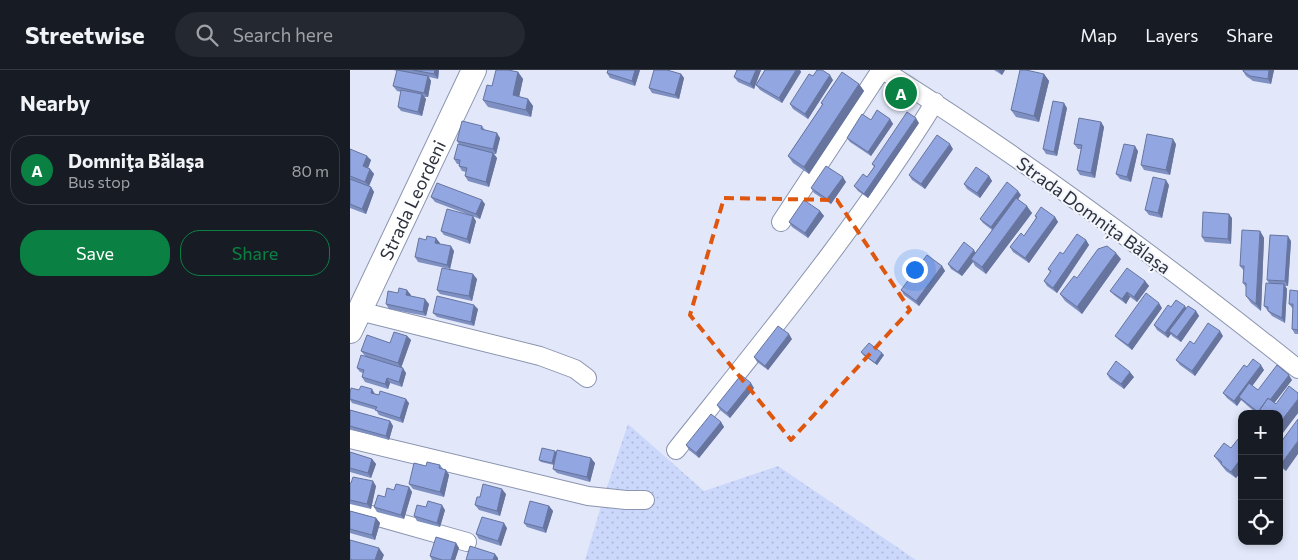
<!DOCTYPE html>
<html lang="en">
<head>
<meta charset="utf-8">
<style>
	:root { --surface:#171b24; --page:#242831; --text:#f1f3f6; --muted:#9ea1a6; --line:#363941; --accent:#0b8043 }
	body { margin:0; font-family:Commissioner,sans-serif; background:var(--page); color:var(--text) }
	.controls { position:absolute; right:15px; bottom:15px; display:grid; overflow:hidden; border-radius:10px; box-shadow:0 2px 8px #0003 }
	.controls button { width:45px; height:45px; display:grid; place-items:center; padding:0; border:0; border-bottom:1px solid var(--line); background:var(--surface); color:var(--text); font:25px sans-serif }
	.you { position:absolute; left:564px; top:199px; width:18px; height:18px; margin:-12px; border:4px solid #fff; border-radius:50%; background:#1a73e8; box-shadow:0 0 0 8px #1a73e833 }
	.badge { display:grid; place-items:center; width:32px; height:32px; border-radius:50%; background:var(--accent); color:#fff; font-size:16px; font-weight:700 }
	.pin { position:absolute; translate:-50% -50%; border:2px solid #fff; box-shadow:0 1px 5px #0006 }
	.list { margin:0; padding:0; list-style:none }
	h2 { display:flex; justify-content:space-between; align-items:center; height:65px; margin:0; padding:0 20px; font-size:21px }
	h2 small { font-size:16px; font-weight:400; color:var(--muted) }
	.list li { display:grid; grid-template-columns:32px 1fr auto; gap:15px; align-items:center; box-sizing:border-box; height:70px; margin:0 10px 10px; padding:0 10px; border:1px solid var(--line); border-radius:20px }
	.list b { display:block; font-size:19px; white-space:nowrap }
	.list p { margin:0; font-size:16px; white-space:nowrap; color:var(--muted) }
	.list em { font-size:16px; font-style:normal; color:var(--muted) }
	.actions { display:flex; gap:10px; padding:15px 20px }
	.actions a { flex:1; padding:11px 0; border:1px solid var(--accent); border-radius:20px; text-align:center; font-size:18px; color:var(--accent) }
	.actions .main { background:var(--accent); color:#fff }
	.icon { flex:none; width:28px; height:28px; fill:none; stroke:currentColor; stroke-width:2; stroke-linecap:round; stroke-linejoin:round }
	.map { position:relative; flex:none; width:948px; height:490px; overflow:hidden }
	header { display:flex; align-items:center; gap:30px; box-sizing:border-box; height:70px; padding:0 25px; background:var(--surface); border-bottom:1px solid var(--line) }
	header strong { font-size:24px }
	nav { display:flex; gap:28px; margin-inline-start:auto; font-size:18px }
	.search { width:350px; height:45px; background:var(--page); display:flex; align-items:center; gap:12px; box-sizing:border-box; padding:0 18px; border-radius:28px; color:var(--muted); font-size:19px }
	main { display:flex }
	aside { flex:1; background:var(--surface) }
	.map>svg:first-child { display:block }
</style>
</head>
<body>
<header>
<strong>Streetwise</strong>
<div class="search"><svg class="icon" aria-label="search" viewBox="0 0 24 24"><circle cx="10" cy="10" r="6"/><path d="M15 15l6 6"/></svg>Search here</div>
<nav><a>Map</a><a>Layers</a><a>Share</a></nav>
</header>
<main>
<aside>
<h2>Nearby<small></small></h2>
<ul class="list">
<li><span class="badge">A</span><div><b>Domniţa Bălaşa</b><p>Bus stop</p></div><em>80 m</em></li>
</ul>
<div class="actions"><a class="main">Save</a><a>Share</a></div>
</aside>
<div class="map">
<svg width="948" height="490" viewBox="0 0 948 490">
	<defs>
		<pattern id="grass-dots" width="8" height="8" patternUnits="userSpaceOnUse" patternTransform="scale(1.25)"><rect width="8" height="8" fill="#ccd8fb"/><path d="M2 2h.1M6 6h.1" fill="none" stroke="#b0bad8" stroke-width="1.8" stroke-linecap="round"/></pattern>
	</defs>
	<rect width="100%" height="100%" fill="#e2e8fa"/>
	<path fill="url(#grass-dots)" d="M 278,354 L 354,421 L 428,396 L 566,490 L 235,490 L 254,426 Z"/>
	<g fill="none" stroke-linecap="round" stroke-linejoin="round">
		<g stroke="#8b94af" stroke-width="20">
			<path id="street" d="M 533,0 C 677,90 815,193 948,299
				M 431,152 L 531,0
				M 9,241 L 190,286 L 225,299 L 237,308
				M 0,369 L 238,426 L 276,430 L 295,430
				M 326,380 C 416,267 509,155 585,32
				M 0,439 L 117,472"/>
		</g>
		<g stroke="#8b94af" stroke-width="26">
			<g id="secondary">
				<path id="s1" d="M 0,261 L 124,0"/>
			</g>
		</g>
		<use href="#street" stroke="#fff" stroke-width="18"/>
		<use href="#secondary" stroke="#fff" stroke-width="24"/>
	</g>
	<path fill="#7e8fc2" d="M 43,0 L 89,0 L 88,9 L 79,7 L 81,11 L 78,27 L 74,27 L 76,29 L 72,46 L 51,41 L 48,37 L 51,22 L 47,21 L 43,16 L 47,1 Z
		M 258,0 L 290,0 L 285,16 L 260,8 L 257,3 Z
		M 387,0 L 411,0 L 404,19 L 388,12 L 384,7 Z
		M 415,0 L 450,0 L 451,2 L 432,33 L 410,20 L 406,15 Z
		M 644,0 L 655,0 L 652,5 Z
		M 893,0 L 924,0 L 921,14 L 903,11 L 896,6 L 893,1 Z
		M 168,2 L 173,9 L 169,27 L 178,29 L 183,36 L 181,47 L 138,37 L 133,30 L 142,16 Z
		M 331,4 L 334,8 L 329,29 L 302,23 L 299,18 Z
		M 694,4 L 699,11 L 689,52 L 666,47 L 661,40 Z
		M 463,6 L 483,10 L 458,49 L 443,39 L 440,34 Z
		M 509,14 L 514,21 L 459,104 L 443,93 L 438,86 L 472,35 L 471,33 Z
		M 717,38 L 707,86 L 696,84 L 693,79 Z
		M 540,49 L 543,54 L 521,86 L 500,72 L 497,68 L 521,50 Z
		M 751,52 L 754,57 L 745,108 L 730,105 L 727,100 L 731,79 L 728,79 L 724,74 Z
		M 569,53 L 518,128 L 508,121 L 504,116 L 517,107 L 524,97 L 522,94 Z
		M 132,56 L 135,60 L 150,68 L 146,84 L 144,84 L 147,88 L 139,117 L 118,111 L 115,106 L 116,102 L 112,101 L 109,96 L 109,94 L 107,94 L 104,89 L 109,74 L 107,71 Z
		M 826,74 L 820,105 L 794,100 L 791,95 Z
		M 603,79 L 575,119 L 562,110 L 559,105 Z
		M 0,81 L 21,90 L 18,98 L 20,99 L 24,104 L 19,116 L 21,117 L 24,122 L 16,144 L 0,138 Z
		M 788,81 L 781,112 L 770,109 L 766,104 Z
		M 639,106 L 642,111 L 630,128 L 617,119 L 614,114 Z
		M 496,112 L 481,134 L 464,123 L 461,118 Z
		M 819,115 L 812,148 L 799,145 L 795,140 Z
		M 671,125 L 668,129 L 682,143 L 636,204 L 625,196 L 623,192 L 612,206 L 601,199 L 598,194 L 626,182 L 642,160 L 633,153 L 630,149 Z
		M 81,127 L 135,134 L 130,149 L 85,132 Z
		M 470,141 L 474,146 L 458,168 L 442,157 L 439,152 Z
		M 685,146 L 705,147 L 708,152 L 679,193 L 663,182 L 660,177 L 674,166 L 686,148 Z
		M 882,148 L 881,174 L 855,172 L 852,167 Z
		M 126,151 L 120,174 L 94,165 L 91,161 Z
		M 910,161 L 914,168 L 911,241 L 901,233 L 896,226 L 896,217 L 893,213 L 894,201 L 890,196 Z
		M 86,168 L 89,174 L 104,181 L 100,199 L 127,209 L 122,231 L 90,224 L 87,220 L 100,199 L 68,192 L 65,187 L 76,170 Z
		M 736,170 L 739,175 L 707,223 L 697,216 L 694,211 L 700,202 L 698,199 L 713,184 Z
		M 941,171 L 938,216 L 935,216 L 937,219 L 935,253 L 922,246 L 914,236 L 919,213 L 917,210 Z
		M 771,189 L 732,244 L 715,231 L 710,224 L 727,208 Z
		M 592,196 L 595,201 L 569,236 L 554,225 L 551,220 Z
		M 795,211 L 799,216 L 787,232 L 780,227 L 776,234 L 764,225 L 760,221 Z
		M 948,221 L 948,264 L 945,264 L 942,259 L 943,239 L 939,234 Z
		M 48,223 L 61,225 L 60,226 L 79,234 L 76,246 L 39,239 L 36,234 Z
		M 821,237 L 836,238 L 846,241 L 849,246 L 831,272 L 822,266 L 821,264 L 818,268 L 807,260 L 804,255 Z
		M 812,238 L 782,280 L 769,270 L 765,266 Z
		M 128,239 L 124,256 L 87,247 L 83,243 Z
		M 57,266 L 61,270 L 51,298 L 56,303 L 52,317 L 40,313 L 38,319 L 15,312 L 12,307 L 13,303 L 10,302 L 7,298 L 15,286 L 11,281 L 40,273 Z
		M 873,266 L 845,306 L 830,295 L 826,290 L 844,274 Z
		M 442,269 L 418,300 L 407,292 L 404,287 Z
		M 511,282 L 534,285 L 527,295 L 513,285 Z
		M 897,297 L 914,300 L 902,316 L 908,320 L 942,310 L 924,333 L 948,343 L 929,368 L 929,344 L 907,344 L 891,330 L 887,336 L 877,328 L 873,323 Z
		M 757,304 L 784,307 L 774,319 L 760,309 Z
		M 404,318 L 380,348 L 370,340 L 367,335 Z
		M 0,323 L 25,324 L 59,333 L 53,353 L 29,345 L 26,340 L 2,333 L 0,330 Z
		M 0,340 L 40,351 L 43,356 L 39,370 L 0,359 Z
		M 371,352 L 374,357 L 349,388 L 339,380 L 336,375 Z
		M 892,364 L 892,400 L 886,408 L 876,401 L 864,386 L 881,378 Z
		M 929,371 L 936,401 L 929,396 Z
		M 205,381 L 207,383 L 245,393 L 240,412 L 207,403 L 203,399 L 204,395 L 191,392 L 189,390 Z
		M 0,382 L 22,389 L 26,394 L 21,408 L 0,402 Z
		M 90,395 L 93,399 L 96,400 L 99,405 L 94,427 L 63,419 L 59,414 L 76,396 Z
		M 0,413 L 26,416 L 21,439 L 0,434 Z
		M 59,417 L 62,422 L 54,449 L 27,442 L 24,437 L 35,427 L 44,420 Z
		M 156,424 L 150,446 L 129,440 L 125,435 L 130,427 Z
		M 199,436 L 203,441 L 196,463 L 177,457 L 174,453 Z
		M 76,437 L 95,440 L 90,457 L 67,451 L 64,446 Z
		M 0,441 L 26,448 L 30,453 L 25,470 L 0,463 Z
		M 157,458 L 151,476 L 129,469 L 126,464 Z
		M 106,473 L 109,478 L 105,490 L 82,490 L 80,486 Z"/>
	<path fill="#66749e" d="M 85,0 L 89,0 L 88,9 L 84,4 Z
		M 285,0 L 290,0 L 285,16 L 282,11 Z
		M 406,0 L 411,0 L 404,19 L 400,14 Z
		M 446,0 L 450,0 L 451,2 L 432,33 L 429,28 Z
		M 648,0 L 655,0 L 652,5 Z
		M 919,0 L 924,0 L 921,14 L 918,9 Z
		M 168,2 L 173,9 L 168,32 L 163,25 Z
		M 331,4 L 334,8 L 329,29 L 325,25 Z
		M 694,4 L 699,11 L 689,52 L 684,46 Z
		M 480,5 L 483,10 L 458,49 L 455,44 Z
		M 78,6 L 81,11 L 78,27 L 74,23 Z
		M 509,14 L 514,21 L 459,104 L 454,97 Z
		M 72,24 L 76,29 L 72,46 L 68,42 Z
		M 178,29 L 183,36 L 181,47 L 176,40 Z
		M 714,33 L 717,38 L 707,86 L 704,82 Z
		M 566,48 L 569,53 L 518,128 L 514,124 Z
		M 540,49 L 543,54 L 521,86 L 518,82 Z
		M 751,52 L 754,57 L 745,108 L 741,103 Z
		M 147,63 L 150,68 L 146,84 L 143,79 Z
		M 823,69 L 826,74 L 820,105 L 816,100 Z
		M 600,74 L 603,79 L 575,119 L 571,114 Z
		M 785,76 L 788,81 L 781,112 L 777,107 Z
		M 143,83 L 147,88 L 139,117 L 136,112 Z
		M 17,86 L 21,90 L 17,101 L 13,96 Z
		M 20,99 L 24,104 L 19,116 L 15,112 Z
		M 639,106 L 642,111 L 630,128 L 627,123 Z
		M 493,107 L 496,112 L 481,134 L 477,129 Z
		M 816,110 L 819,115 L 812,148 L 808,143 Z
		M 21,117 L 24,122 L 16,144 L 12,139 Z
		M 668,121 L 671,125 L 645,162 L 641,157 Z
		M 132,130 L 135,134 L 130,149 L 126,144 Z
		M 677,136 L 682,143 L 636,204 L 632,197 Z
		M 470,141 L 474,146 L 458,168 L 455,163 Z
		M 879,144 L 882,148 L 881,174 L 878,169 Z
		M 123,146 L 126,151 L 120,174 L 117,169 Z
		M 705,147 L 708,152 L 679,193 L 675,188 Z
		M 910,161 L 914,168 L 911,241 L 906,234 Z
		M 938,166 L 941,171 L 938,216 L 935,211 Z
		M 86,168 L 90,173 L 88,178 L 85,173 Z
		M 736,170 L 739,175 L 707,223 L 703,218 Z
		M 101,176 L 104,181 L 100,199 L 97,195 Z
		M 624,180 L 627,185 L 621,189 L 623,192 L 612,206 L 608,202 Z
		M 766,183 L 771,189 L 732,244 L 727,237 Z
		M 592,196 L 595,201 L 569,236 L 566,231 Z
		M 123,204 L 127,209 L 122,231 L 119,226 Z
		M 795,211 L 799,216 L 787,232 L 784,227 Z
		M 934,214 L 937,219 L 935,253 L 932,248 Z
		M 57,220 L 61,225 L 60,230 L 56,225 Z
		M 777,222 L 780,227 L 776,234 L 772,229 Z
		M 75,229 L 79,234 L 76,246 L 73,242 Z
		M 809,233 L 812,238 L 782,280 L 778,275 Z
		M 124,235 L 128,239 L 124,256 L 121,252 Z
		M 835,236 L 838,241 L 819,261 L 821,264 L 818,268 L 815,263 Z
		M 846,241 L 849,246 L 831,272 L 827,267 Z
		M 870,261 L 873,266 L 845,306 L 842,301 Z
		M 439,264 L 442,269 L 418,300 L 415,296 Z
		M 57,266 L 61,270 L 51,298 L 48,293 Z
		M 532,283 L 534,285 L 527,295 L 525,293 Z
		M 911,295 L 914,300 L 892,330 L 889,327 L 891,330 L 887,336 L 884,331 Z
		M 53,298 L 56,303 L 52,317 L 49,312 Z
		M 780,302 L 784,307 L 774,319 L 771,314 Z
		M 939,305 L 942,310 L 916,344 L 909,343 Z
		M 37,308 L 40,313 L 38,319 L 35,314 Z
		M 401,313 L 404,318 L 380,348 L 377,343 Z
		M 22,319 L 25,324 L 24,328 L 21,323 Z
		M 56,329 L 59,333 L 53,353 L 50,348 Z
		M 948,329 L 948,343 L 929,368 L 929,354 Z
		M 40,351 L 43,356 L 39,370 L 36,366 Z
		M 371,352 L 374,357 L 349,388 L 346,383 Z
		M 948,371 L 948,384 L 936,401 L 931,394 Z
		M 205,381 L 207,384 L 204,395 L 202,393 Z
		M 892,387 L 892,400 L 886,408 L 881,402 Z
		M 241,388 L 245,393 L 240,412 L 237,407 Z
		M 22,389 L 26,394 L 21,408 L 18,403 Z
		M 96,400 L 99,405 L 94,427 L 90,422 Z
		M 23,411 L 26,416 L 21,439 L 17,434 Z
		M 59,417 L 62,422 L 54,449 L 51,445 Z
		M 152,419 L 156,424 L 150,446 L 147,441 Z
		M 92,435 L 95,440 L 90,457 L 87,453 Z
		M 199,436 L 203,441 L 196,463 L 193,458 Z
		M 26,448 L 30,453 L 25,470 L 22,465 Z
		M 154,453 L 157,458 L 151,476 L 148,471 Z
		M 106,473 L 109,478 L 105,490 L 101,490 Z
		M 29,478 L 34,485 L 32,490 L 25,490 Z
		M 145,484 L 148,488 L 148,490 L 143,490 Z"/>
	<path fill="#92a6e2" stroke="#66749e" d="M 47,0 L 78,6 L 74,23 L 43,16 Z
		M 63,0 L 85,0 L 84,4 Z
		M 146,0 L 158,0 L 168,2 L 163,25 L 178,29 L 176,40 L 133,30 L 137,15 L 142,16 Z
		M 258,0 L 285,0 L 282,11 L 257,3 Z
		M 304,0 L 317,0 L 331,4 L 325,25 L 299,18 Z
		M 387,0 L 406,0 L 400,14 L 384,7 Z
		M 415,0 L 446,0 L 429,28 L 406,15 Z
		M 467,0 L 472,0 L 480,5 L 455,44 L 440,34 L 459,4 L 463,6 Z
		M 670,0 L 676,0 L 694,4 L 684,46 L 661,40 Z
		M 893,0 L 919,0 L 918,9 L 900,6 L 893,1 Z
		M 492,2 L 509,14 L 454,97 L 438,86 L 473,34 L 471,33 Z
		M 51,20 L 72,24 L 68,42 L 48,37 Z
		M 703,31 L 714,33 L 704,82 L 693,79 Z
		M 527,40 L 540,49 L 518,82 L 497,68 L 512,44 L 521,50 Z
		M 557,42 L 566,48 L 514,124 L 504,116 L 513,104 L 517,107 L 525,96 L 522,94 Z
		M 729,48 L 751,52 L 741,103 L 727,100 L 732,75 L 724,74 Z
		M 112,51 L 132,56 L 131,59 L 147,63 L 143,79 L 107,71 Z
		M 797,64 L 823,69 L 816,100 L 791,95 Z
		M 587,65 L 600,74 L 571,114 L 559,105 Z
		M 108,74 L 143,83 L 136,112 L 115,106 L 117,98 L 109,96 L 110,90 L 104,89 Z
		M 774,74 L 785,76 L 777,107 L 766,104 Z
		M 0,79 L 17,86 L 13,96 L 20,99 L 15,112 L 0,106 Z
		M 476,96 L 493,107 L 477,129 L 461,118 Z
		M 626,97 L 639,106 L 627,123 L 614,114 Z
		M 803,107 L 816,110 L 808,143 L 795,140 Z
		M 0,109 L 21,117 L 12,139 L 0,134 Z
		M 657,112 L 668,121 L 641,157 L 630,149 Z
		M 87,113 L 132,130 L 126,144 L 81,127 Z
		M 666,128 L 677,136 L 632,197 L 621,189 Z
		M 454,130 L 470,141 L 455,163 L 439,152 Z
		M 691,137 L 705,147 L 675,188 L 660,177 L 671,163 L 674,166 L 687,147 L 685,146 Z
		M 97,139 L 123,146 L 117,169 L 91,161 Z
		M 853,142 L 879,144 L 878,169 L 852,167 Z
		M 892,160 L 910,161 L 906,234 L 896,226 L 896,213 L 893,213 L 894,196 L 890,196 Z
		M 727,164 L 736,170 L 703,218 L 694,211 L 701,201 L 698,199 L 710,182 L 713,184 Z
		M 920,165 L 938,166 L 935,211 L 917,210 Z
		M 77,166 L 86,168 L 85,173 L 101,176 L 97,195 L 65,187 L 69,168 L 76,170 Z
		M 614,172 L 624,180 L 608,202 L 598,194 Z
		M 757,176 L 766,183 L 727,237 L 710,224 L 724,206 L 727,208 L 748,179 Z
		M 577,185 L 592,196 L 566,231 L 551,220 Z
		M 92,198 L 123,204 L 119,226 L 87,220 Z
		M 777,198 L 795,211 L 784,227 L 777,222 L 772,229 L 760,221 Z
		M 916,213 L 934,214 L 932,248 L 918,241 L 918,237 L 914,236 Z
		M 49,218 L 57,220 L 56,225 L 75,229 L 73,242 L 36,234 L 38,221 L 48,223 Z
		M 940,220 L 948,221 L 948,260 L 942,259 L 943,234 L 939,234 Z
		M 796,223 L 809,233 L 778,275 L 765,266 Z
		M 87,226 L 124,235 L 121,252 L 83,243 Z
		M 826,230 L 835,236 L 815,263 L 804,255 L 818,235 L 821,237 Z
		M 838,236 L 846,241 L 827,267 L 819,261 Z
		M 858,253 L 870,261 L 842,301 L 826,290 L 840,271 L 844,274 Z
		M 428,256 L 439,264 L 415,296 L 404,287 Z
		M 44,262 L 57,266 L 48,293 L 11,281 L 17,265 L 40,273 Z
		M 519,273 L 532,283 L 525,293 L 511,282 Z
		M 11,285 L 53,298 L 49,312 L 37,308 L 35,314 L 12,307 L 14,300 L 7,298 Z
		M 903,289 L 911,295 L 884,331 L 873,323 L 894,295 L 897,297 Z
		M 766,291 L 780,302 L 771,314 L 757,304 Z
		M 927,295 L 939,305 L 920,330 L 918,328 L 908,342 L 889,327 L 899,313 L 908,320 Z
		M 391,305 L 401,313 L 377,343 L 367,335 Z
		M 11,316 L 22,319 L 21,323 L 29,325 L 30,321 L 56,329 L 50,348 L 25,340 L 27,337 L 0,329 L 0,323 L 1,318 L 9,320 Z
		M 939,316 L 948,323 L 948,329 L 929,354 L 929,344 L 907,344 L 918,328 L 926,334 Z
		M 0,340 L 40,351 L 36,366 L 0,356 Z
		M 361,344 L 371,352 L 346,383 L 336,375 Z
		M 948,349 L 948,371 L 931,394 L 929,392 L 929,371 L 931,372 Z
		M 892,364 L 892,387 L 881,402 L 871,394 L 872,392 L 864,386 L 874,373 L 881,378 Z
		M 192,378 L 205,381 L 202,393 L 189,390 Z
		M 207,380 L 241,388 L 237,407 L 203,399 Z
		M 0,382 L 22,389 L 18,403 L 0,398 Z
		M 77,392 L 90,395 L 89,398 L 96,400 L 90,422 L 59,414 L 64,393 L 76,396 Z
		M 3,407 L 23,411 L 17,434 L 0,430 L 0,413 L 1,413 Z
		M 46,414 L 59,417 L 51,445 L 24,437 L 28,425 L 35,427 L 37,418 L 44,420 Z
		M 133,414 L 152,419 L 147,441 L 125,435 L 127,427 L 130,427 Z
		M 78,431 L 92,435 L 87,453 L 64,446 L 67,435 L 76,437 Z
		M 180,431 L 199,436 L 193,458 L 174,453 Z
		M 0,441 L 26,448 L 22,465 L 0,459 Z
		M 132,447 L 154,453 L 148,471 L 126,464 Z
		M 86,467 L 106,473 L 101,490 L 92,490 L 80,486 Z
		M 0,470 L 29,478 L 25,490 L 3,490 L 0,489 Z
		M 120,476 L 145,484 L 143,490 L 116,490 Z"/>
	<path fill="none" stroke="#df570e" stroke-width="4" stroke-dasharray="10 6" stroke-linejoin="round" d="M 374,128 L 487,130 L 560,240 L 441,370 L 340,245 Z"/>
	<g text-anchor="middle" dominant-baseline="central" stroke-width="4" stroke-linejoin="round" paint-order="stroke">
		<g font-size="18" fill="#2d313c" stroke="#f3f6fc">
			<text stroke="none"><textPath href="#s1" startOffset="145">Strada Leordeni</textPath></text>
			<text transform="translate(744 145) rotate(36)">Strada Domnița Bălașa</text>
		</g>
	</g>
</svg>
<div class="controls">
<button>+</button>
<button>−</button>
<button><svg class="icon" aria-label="locate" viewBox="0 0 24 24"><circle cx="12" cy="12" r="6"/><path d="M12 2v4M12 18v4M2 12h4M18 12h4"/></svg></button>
</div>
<div class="you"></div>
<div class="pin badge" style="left:551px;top:23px">A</div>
</div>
</main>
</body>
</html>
